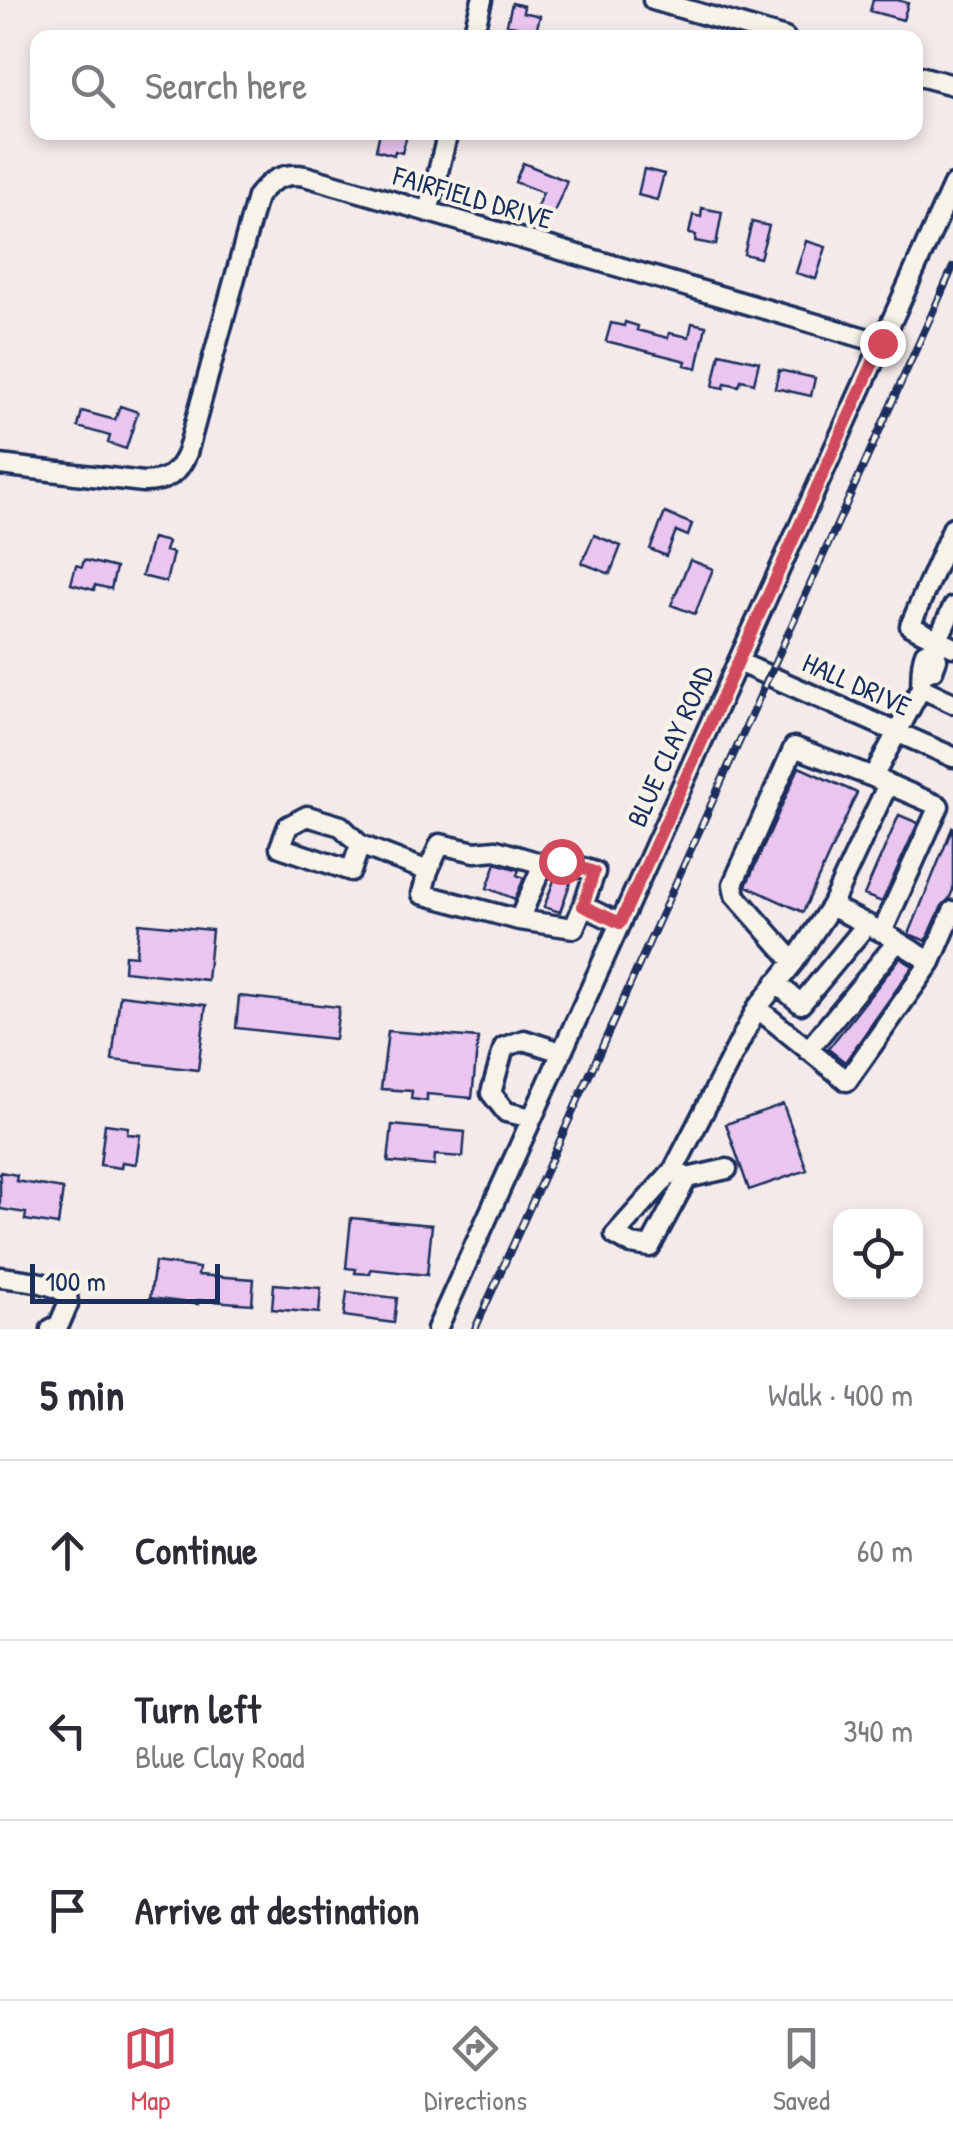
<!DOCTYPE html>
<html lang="en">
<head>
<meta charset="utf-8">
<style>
	:root { --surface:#fff; --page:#f7f7f7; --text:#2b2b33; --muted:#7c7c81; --line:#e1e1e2; --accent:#d1495b }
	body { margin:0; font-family:"Patrick Hand",sans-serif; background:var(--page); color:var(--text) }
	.controls { position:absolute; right:30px; bottom:30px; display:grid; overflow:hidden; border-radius:20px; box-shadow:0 5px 15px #0003 }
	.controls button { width:90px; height:90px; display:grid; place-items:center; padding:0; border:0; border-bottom:2px solid var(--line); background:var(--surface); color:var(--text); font:50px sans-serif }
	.scale { position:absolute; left:30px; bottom:25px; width:190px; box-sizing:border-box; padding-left:10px; border:5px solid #1b2f5e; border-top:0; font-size:28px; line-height:35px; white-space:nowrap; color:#1b2f5e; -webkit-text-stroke:8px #f7f3e8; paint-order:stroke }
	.stop { position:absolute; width:30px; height:30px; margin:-22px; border:8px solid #d1495b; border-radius:50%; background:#fff }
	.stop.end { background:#d1495b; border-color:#fff; box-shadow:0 2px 10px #0008 }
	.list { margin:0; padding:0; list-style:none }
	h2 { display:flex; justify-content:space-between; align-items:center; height:130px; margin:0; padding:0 40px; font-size:42px }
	h2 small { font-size:32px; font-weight:400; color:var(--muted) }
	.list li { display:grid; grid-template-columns:65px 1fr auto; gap:30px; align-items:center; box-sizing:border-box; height:180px; padding:0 40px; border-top:2px solid var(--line) }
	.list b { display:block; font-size:38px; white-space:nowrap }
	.list p { margin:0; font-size:32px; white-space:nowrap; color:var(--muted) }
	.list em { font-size:32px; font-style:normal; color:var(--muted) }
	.icon { flex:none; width:55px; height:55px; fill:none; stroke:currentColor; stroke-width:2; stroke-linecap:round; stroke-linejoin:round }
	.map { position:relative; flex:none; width:953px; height:1329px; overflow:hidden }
	.search { position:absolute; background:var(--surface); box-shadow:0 5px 15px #0003; left:30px; right:30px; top:30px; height:110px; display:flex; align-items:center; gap:25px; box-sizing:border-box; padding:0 35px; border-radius:20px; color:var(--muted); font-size:38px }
	.sheet { height:670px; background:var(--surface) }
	nav { display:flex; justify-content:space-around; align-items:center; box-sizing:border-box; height:140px; border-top:2px solid var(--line); background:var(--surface); font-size:28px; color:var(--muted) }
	nav a { display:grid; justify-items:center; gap:5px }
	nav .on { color:var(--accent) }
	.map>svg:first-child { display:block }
</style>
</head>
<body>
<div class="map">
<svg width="953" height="1329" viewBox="0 0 953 1329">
	<rect width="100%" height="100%" fill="#f4eae9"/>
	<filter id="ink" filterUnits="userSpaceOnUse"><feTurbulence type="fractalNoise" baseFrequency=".01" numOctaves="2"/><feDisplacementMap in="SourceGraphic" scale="20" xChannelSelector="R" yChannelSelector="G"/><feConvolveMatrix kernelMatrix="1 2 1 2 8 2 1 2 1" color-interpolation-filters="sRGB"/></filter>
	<g filter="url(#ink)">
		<path fill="#e9c5ef" stroke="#1b2f5e" stroke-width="2.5" d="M 873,0 L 897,0 L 908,3 L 903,20 L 870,11 Z
			M 512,3 L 524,6 L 523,12 L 540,16 L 536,31 L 507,24 Z
			M 380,132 L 408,132 L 402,153 L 395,151 L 394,155 L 376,150 Z
			M 523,163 L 567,181 L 550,222 L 533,215 L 543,193 L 515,182 Z
			M 644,169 L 664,174 L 657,200 L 638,195 Z
			M 702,208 L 722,212 L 716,245 L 695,241 L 696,235 L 689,234 L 693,215 L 701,217 Z
			M 752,222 L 769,226 L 760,258 L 744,254 Z
			M 806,241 L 826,247 L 816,279 L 796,273 Z
			M 625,322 L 638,326 L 637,330 L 668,338 L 669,333 L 689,337 L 692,323 L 706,326 L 697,368 L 685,365 L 686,361 L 606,341 L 611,323 L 624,326 Z
			M 720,353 L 759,362 L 754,383 L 741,380 L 739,386 L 725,383 L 724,388 L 713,386 Z
			M 779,370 L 815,378 L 811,396 L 775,388 Z
			M 120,406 L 138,412 L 126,449 L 108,443 L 110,436 L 78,427 L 82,411 L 115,420 Z
			M 665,513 L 692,524 L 688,536 L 676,531 L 666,556 L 650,549 Z
			M 594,535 L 621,546 L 610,574 L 582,563 Z
			M 152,538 L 168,542 L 165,551 L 173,553 L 166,582 L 142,576 Z
			M 84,560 L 116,568 L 111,589 L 95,585 L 94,590 L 71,584 L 76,565 L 82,567 Z
			M 690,560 L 713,569 L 695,614 L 671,605 Z
			M 799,767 L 857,793 L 803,912 L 746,886 Z
			M 899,815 L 918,823 L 882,902 L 864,895 Z
			M 953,826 L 953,890 L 949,899 L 942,906 L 926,941 L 909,934 Z
			M 496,863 L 519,870 L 517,875 L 524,878 L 515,899 L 487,888 Z
			M 560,874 L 572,878 L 560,912 L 544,907 L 556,875 Z
			M 139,923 L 212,930 L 207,980 L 124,971 L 125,955 L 136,956 Z
			M 900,958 L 913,966 L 845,1062 L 828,1049 Z
			M 120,995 L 206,1005 L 198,1070 L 112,1060 Z
			M 239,996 L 339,1007 L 335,1039 L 236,1028 Z
			M 388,1031 L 478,1038 L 472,1098 L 427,1094 L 427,1101 L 411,1099 L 412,1091 L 381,1089 Z
			M 783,1104 L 807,1170 L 749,1190 L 726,1124 Z
			M 105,1124 L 128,1127 L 127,1134 L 140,1135 L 136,1164 L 122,1162 L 121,1168 L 100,1165 Z
			M 392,1125 L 465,1132 L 463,1157 L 435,1155 L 434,1166 L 388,1162 Z
			M 0,1172 L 17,1175 L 16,1181 L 63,1189 L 58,1225 L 25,1220 L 26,1213 L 0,1209 Z
			M 351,1218 L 432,1225 L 427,1275 L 371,1269 L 370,1274 L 355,1273 L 356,1269 L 346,1268 Z
			M 155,1262 L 199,1268 L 198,1275 L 254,1279 L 252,1304 L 198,1300 L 198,1304 L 150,1298 Z
			M 274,1284 L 321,1288 L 319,1313 L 272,1309 Z
			M 347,1292 L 397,1298 L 394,1323 L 344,1316 Z"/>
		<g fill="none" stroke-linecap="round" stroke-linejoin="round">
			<g stroke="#1b2f5e" stroke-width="25">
				<path id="minor" d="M 653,0 L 785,38
					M 472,38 L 482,0
					M 916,75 L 953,85
					M 428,212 L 448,132
					M 0,465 L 143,482 C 166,482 178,474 187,453 L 257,197 C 269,180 285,172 305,176 L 882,343
					M 953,527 L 910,626 L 953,647
					M 934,648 L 953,607
					M 738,662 L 953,757
					M 921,688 L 953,703
					M 873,777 L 888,784 L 831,906 L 794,962 L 735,895 L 733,884 L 794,747 L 873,777 L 921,688 C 922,675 920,665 925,653 L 934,648 L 937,659 L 933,670 L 922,674
					M 360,845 L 351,871 L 280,847 L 288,826 L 307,816 L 341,826 L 360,845 L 428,871
					M 583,906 L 574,928 L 519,920 L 543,864 L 561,861 L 595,872 L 583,906 L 619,923
					M 831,906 L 882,932 L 939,806 L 888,784
					M 519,920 L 422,894 L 428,871 L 440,844 L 475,852 L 496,850 L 543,864
					M 887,935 L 931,962 L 953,911
					M 776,983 L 801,1004 L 867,924
					M 757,1008 L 847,1081 L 931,962
					M 808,1050 L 897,942
					M 532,1118 L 506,1112 L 491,1093 L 504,1047 L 524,1040 L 561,1052
					M 678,1172 L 687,1178 L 727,1169
					M 687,1178 L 650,1247 L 631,1244 L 615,1235 L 674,1169 L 757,1008 L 794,962
					M 0,1277 C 23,1280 48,1281 67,1294 L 68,1304 L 59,1325 L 51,1329
					M 437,1329 L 953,185"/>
			</g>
			<use href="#minor" stroke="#f7f3e8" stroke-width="18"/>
			<g stroke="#1b2f5e" stroke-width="8">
				<path id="rail" d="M 475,1329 L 953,267"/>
			</g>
			<use href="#rail" stroke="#f7f3e8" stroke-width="4" stroke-dasharray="11" stroke-linecap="butt"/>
		</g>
	</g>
	<g fill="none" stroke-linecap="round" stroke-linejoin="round" filter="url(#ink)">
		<path stroke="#d1495b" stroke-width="12" d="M 561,861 L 594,872 L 583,906 L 620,923 L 882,343"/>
	</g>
	<g text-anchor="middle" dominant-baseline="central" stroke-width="8" stroke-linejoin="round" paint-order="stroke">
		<g font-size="28" fill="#1b2f5e" stroke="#f7f3e8">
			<text transform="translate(473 197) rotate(16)">FAIRFIELD DRIVE</text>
			<text transform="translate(857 684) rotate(24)">HALL DRIVE</text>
			<text transform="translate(670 746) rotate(-66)">BLUE CLAY ROAD</text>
		</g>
	</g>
</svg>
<div class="controls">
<button><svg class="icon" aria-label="locate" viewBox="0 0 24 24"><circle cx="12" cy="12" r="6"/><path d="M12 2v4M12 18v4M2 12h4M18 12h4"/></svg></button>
</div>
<div class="scale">100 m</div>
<div class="stop" style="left:561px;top:861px"></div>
<div class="stop end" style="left:882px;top:343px"></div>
<div class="search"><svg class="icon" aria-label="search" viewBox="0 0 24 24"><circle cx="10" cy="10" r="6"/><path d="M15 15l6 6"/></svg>Search here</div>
</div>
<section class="sheet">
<h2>5 min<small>Walk · 400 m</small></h2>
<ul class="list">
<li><svg class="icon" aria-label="ahead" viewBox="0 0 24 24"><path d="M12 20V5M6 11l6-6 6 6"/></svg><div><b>Continue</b></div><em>60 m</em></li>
<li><svg class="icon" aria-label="left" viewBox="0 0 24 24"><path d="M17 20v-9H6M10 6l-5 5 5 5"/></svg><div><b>Turn left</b><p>Blue Clay Road</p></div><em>340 m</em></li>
<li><svg class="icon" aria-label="arrive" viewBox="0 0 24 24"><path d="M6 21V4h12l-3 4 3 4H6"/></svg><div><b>Arrive at destination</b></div></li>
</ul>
</section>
<nav>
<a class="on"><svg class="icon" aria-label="map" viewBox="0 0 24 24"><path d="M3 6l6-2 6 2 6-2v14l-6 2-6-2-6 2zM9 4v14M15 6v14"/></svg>Map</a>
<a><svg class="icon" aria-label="directions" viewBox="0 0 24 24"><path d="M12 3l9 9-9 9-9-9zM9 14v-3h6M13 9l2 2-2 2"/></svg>Directions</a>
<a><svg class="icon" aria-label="saved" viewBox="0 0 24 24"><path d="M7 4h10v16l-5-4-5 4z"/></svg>Saved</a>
</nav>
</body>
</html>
